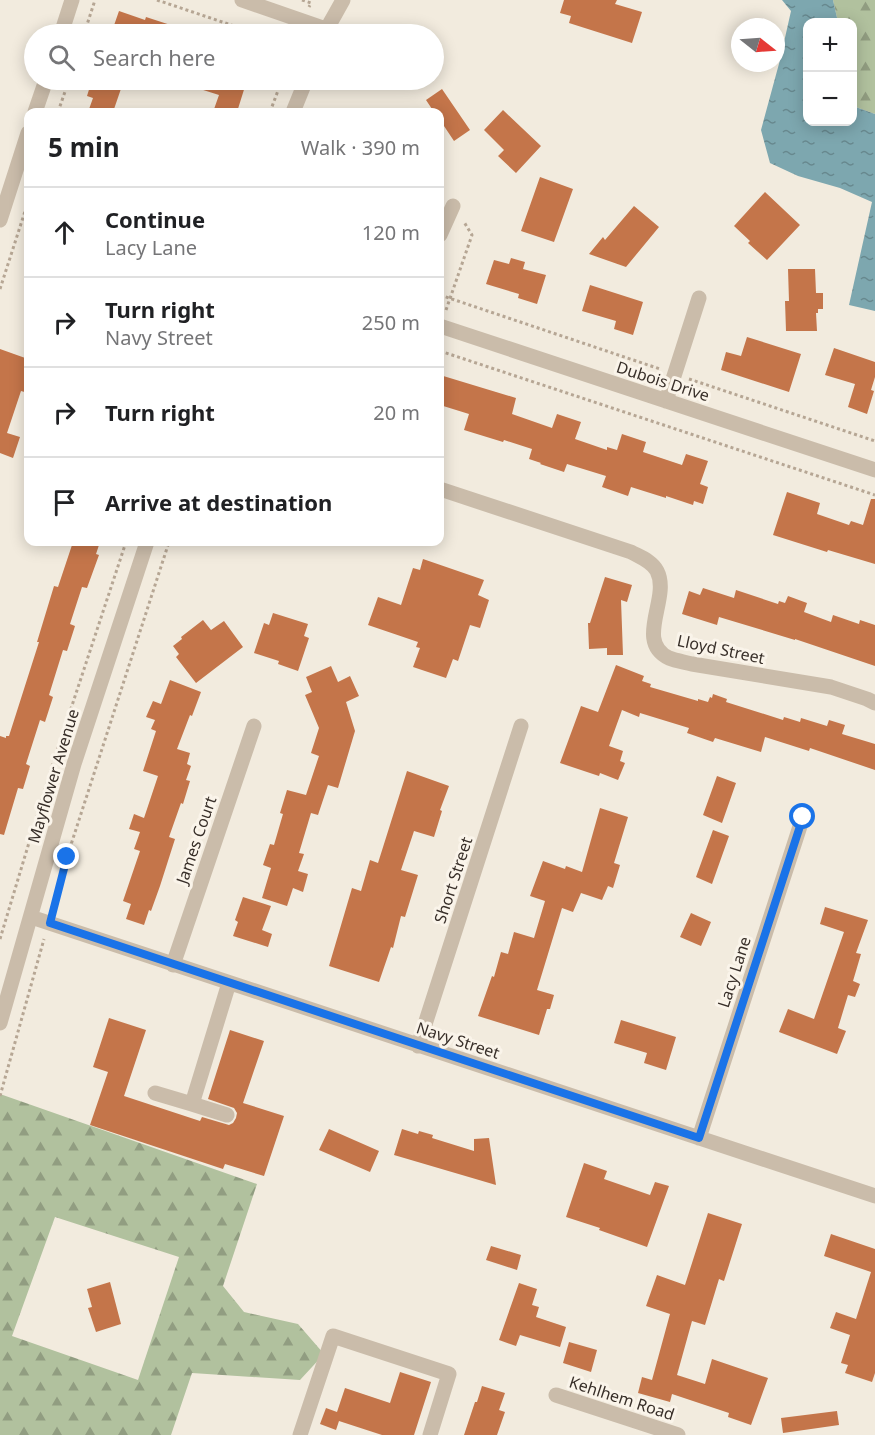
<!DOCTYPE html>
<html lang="en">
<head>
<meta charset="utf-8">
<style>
	:root { --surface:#fff; --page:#f2f2f2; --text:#202124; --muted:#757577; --line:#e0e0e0 }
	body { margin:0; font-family:"Noto Sans",sans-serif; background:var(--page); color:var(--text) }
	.controls { position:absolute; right:18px; top:18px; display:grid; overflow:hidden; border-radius:12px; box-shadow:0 3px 15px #0003 }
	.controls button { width:54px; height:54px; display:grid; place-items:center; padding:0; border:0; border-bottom:2px solid var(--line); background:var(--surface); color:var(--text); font:30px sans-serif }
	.compass { position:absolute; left:731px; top:18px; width:54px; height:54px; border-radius:50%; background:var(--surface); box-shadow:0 3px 15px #0003; rotate:107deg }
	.stop { position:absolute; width:18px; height:18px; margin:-14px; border:4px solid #1a73e8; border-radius:50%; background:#fff }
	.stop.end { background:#1a73e8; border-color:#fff; box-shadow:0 2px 6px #0008 }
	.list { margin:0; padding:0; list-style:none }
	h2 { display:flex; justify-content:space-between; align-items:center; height:78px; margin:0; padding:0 24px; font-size:26px }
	h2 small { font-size:20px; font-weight:400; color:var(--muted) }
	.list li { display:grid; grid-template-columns:39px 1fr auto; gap:18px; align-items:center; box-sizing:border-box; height:90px; padding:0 24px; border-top:2px solid var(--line) }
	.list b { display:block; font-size:22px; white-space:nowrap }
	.list p { margin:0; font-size:20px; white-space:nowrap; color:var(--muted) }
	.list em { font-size:20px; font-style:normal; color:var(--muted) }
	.icon { flex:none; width:33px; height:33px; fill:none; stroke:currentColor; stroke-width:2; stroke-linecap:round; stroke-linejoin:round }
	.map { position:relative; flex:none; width:875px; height:1435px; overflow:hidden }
	.search { position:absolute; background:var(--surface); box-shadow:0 3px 15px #0003; left:24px; top:24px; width:420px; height:66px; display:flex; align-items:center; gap:15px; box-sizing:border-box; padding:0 21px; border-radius:33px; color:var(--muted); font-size:22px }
	.panel { position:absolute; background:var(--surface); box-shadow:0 3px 15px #0003; left:24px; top:108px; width:420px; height:438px; border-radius:12px }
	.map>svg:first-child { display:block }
</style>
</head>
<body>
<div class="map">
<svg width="875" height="1435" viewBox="0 0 875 1435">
	<defs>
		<pattern id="forest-firs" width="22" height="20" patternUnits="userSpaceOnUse" patternTransform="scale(1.5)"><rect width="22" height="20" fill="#b1c19e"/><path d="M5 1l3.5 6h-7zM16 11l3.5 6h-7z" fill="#919d81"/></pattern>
		<pattern id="water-ripples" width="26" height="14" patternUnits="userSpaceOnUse" patternTransform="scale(1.5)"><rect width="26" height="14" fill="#7da7af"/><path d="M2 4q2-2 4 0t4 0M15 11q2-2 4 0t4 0" fill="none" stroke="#67888e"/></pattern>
	</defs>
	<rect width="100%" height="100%" fill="#f2ebde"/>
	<path fill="url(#forest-firs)" fill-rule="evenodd" d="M 833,0 L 875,0 L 875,114 L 853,106 L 852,22 L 838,22 Z
		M 0,1094 L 257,1184 L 223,1286 L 244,1312 L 298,1324 L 324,1354 L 300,1380 L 192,1373 L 171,1435 L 0,1435 ZM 55,1217 L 179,1257 L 138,1380 L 12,1336 Z"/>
	<path fill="url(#water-ripples)" d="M 782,0 L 833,0 L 838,22 L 808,22 L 808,122 L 852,122 L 853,106 L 875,114 L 875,311 L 849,305 L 872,202 L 840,188 L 798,176 L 770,163 L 761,130 L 780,60 L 791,11 Z"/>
	<path fill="#c4754a" d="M 564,0 L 617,0 L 615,4 L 642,12 L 632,43 L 569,23 L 571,16 L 560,13 Z
		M 119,11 L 145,20 L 146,17 L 192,32 L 191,34 L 111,34 Z
		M 92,80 L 124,80 L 113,112 L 88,112 L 93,98 L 87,96 Z
		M 182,80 L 247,80 L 237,112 L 213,112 L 219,95 L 181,83 Z
		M 442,89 L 470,130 L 454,141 L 440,120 L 440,112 L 434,112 L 426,100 Z
		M 503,110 L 541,146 L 516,173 L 498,156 L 504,150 L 484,130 Z
		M 540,177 L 573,189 L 554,242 L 521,231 Z
		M 765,192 L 800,225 L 767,260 L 748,243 L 750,241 L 734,226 Z
		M 634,206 L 659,227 L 626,267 L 589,254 L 603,237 L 605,240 Z
		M 511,258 L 525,262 L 523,269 L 546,275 L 537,304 L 518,298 L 519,294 L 486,284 L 494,260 L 509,264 Z
		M 788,269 L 815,269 L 816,293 L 823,293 L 823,309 L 818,309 L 818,313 L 816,313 L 817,331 L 786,331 L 785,301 L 789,301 Z
		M 590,285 L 643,302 L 633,335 L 614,329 L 616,321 L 582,311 Z
		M 747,337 L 801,354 L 789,392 L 721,370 L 726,352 L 741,356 Z
		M 834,348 L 875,362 L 875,377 L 871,390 L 874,391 L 867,414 L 848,407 L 855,384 L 825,375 Z
		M 0,349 L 28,359 L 28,393 L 21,391 L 7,433 L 20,437 L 13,458 L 0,453 Z
		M 440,375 L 516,398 L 512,414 L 552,428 L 557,414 L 581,422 L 575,439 L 607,450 L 607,447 L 617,450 L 622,434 L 646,442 L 643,452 L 682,465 L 686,454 L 708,461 L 700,484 L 708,487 L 703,504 L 694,501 L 693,505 L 666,496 L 666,498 L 631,487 L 628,496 L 602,487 L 606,476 L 567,464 L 564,472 L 540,464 L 541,463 L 529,459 L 532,449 L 504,440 L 503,442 L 464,430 L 469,414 L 440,405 Z
		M 787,492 L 820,503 L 817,514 L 849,525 L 851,521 L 863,525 L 871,499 L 875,499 L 875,564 L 828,550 L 827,552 L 773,535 Z
		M 73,542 L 100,542 L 96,554 L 99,555 L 87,588 L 82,587 L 70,624 L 75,626 L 67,651 L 63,650 L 49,695 L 53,697 L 45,722 L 40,720 L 26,764 L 30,766 L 23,789 L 18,788 L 4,835 L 0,834 L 0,736 L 6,738 L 6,736 L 9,736 L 39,642 L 37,642 L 54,586 L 58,587 Z
		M 423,559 L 484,580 L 478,595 L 489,600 L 480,628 L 470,625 L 458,661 L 453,659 L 446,678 L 413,667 L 420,648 L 416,647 L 418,642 L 368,625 L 378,597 L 401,605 L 413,568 L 420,570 Z
		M 605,577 L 632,585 L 627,602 L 621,600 L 623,655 L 607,655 L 607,648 L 589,649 L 588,623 L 590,623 Z
		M 703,588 L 734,598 L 736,590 L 778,604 L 779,601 L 785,603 L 788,596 L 807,603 L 804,612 L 831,622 L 833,615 L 859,624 L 860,620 L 875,625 L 875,666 L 795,639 L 795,640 L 719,617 L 717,625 L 682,614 L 689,591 L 700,595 Z
		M 273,613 L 308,624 L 304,636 L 309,638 L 298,671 L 278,664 L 279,661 L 254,653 L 264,623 L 269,625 Z
		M 203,620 L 211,630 L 224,621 L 243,647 L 196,683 L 176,657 L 179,654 L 173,646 L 182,639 L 181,637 Z
		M 616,665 L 644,676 L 642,681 L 651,684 L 650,687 L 698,701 L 698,699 L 708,702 L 710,697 L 712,698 L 713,694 L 727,699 L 726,702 L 783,720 L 784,717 L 800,722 L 801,718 L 827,726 L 829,720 L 845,725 L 842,734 L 875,744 L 875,770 L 810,748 L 809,751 L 765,737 L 761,752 L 715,738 L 713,742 L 687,733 L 689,728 L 640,713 L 639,717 L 622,710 L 609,746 L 623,751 L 620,761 L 625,763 L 618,780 L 600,773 L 599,776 L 560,763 L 581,706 L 598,712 Z
		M 331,666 L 338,682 L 350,676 L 359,696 L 346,702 L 355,731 L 338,788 L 328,785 L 318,815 L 311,813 L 299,853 L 304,854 L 298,871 L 308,874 L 303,892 L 293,888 L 287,906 L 262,898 L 271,868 L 263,865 L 270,844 L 274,845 L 283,814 L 280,813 L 287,790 L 306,795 L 319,756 L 311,753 L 319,728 L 305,695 L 312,692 L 306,677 Z
		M 170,680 L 201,692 L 192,716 L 190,715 L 177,749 L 190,753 L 187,764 L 191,766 L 186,780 L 190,781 L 183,804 L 181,803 L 169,837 L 175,839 L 160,886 L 151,911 L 149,910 L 144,925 L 126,919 L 131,904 L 123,901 L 140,851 L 134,849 L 140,832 L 129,829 L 134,814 L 144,818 L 158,776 L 143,771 L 156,731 L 151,729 L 155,720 L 146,717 L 153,701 L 161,704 Z
		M 407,771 L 449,786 L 440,810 L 442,811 L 434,837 L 414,831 L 401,870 L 418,875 L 405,917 L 401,916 L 393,948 L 391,947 L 379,982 L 329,966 L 352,888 L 361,891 L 370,860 L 378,863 Z
		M 717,776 L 736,783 L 722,823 L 703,815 Z
		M 600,808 L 628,817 L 614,863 L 620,865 L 613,888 L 608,886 L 602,900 L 581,893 L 573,912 L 562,908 L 537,990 L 554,995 L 550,1009 L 547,1009 L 539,1035 L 478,1016 L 492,976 L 494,977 L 501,952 L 508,954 L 514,932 L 534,938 L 545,901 L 530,896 L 543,861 L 565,869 L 566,866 L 582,872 Z
		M 713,830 L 729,836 L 712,884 L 696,877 Z
		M 243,897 L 271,906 L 262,930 L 272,934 L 268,947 L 233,936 L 238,922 L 235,920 Z
		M 825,907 L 868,920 L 856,953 L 861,954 L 853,981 L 860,984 L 855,997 L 848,995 L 838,1028 L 846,1031 L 837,1054 L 779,1032 L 788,1009 L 814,1019 L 844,932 L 820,924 Z
		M 691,913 L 711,922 L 701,946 L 680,937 Z
		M 109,1018 L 146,1030 L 124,1096 L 200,1121 L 202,1117 L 229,1125 L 233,1123 L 236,1118 L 237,1113 L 234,1108 L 208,1099 L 230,1030 L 264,1041 L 243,1103 L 284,1116 L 264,1176 L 225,1164 L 223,1169 L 90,1125 L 108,1072 L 93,1067 Z
		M 621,1020 L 676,1037 L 666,1070 L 644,1063 L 647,1053 L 614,1043 Z
		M 329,1129 L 379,1151 L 370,1172 L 319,1150 Z
		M 402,1129 L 418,1134 L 419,1131 L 433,1135 L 432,1138 L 474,1151 L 474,1139 L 489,1138 L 496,1185 L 394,1155 Z
		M 584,1163 L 607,1171 L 604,1179 L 650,1195 L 655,1182 L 669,1186 L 647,1247 L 599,1230 L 600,1228 L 566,1217 Z
		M 708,1213 L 742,1224 L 724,1281 L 719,1279 L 705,1325 L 692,1321 L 677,1375 L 705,1384 L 712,1359 L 768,1378 L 751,1425 L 728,1417 L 729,1413 L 672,1394 L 670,1402 L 638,1393 L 642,1377 L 652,1380 L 670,1314 L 646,1306 L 657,1275 L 685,1285 Z
		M 831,1234 L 875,1249 L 875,1373 L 872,1382 L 845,1373 L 848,1365 L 841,1363 L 850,1335 L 830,1328 L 836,1312 L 856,1319 L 871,1272 L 824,1256 Z
		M 491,1246 L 521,1255 L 517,1270 L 486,1260 Z
		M 110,1282 L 121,1324 L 96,1332 L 88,1308 L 92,1307 L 87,1289 Z
		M 519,1283 L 537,1289 L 532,1305 L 539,1307 L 536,1317 L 566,1327 L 560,1347 L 520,1335 L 516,1346 L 499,1340 Z
		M 569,1342 L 597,1350 L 591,1372 L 563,1363 Z
		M 400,1372 L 431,1382 L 414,1435 L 382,1435 L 339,1421 L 336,1430 L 320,1424 L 326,1408 L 337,1412 L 345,1388 L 390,1403 Z
		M 482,1386 L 505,1393 L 499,1410 L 505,1412 L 497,1435 L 464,1435 L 475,1402 L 477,1402 Z
		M 837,1411 L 839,1425 L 783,1433 L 781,1418 Z"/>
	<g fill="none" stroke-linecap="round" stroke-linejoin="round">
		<path stroke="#b6a694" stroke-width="3" stroke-dasharray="3 3" stroke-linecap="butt" d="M 157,0 L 258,34
			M 302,0 L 311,3 L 309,7
			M 84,34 L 95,0
			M 32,70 L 34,61
			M 58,112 L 69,80
			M 270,112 L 282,80
			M 0,289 L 28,202
			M 440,295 L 660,369
			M 446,310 L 472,235 L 464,222
			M 440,351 L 875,495
			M 689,379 L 875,441
			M 54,907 L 67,857 L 169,542
			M 0,939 L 53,763 L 126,542
			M 0,1096 L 44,939"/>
		<path stroke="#cabcaa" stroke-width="15" d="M 242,0 L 326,29
			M 61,34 L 72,0
			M 324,34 L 343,0
			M 35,112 L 46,80
			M 293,112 L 306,80
			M 0,220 L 28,133
			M 440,235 L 453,206
			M 440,326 L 875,470
			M 666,401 L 699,298
			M 440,489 L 631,552 C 640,557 652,561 657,571 C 671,598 634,641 669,658 C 676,661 685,662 692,664 L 831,687 L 867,699 L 875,703
			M 31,917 L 875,1196
			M 173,965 L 254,726
			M 0,1023 L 74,764 L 147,542
			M 418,1046 L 521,726
			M 155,1093 L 192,1104 L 229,983
			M 192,1104 L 227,1115
			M 699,1138 L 803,817
			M 556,1395 L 678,1435
			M 300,1435 L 333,1336 L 449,1374 L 430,1435"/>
	</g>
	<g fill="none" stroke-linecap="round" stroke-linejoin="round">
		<path stroke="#1a73e8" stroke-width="8" d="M 67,857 L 50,923 L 699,1138 L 803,817"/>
	</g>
	<g text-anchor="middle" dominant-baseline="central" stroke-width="6" stroke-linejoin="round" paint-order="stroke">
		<g font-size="16" fill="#382f29" stroke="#faf4ea">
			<text transform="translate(663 381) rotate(18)">Dubois Drive</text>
			<text transform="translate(721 649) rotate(12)">Lloyd Street</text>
			<text transform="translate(53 776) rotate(-73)">Mayflower Avenue</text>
			<text transform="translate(196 840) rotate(-71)">James Court</text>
			<text transform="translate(453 880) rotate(-72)">Short Street</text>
			<text transform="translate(734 972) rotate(-72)">Lacy Lane</text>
			<text transform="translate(458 1040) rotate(18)">Navy Street</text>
			<text transform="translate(622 1398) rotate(18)">Kehlhem Road</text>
		</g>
	</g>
</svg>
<div class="controls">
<button>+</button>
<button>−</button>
</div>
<svg class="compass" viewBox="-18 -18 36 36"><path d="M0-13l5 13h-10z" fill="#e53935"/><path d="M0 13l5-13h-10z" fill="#757577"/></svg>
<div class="stop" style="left:803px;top:817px"></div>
<div class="stop end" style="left:67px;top:857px"></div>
<div class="search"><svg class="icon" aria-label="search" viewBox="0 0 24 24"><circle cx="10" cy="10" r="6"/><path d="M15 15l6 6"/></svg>Search here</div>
<section class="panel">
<h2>5 min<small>Walk · 390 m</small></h2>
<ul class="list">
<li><svg class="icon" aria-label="ahead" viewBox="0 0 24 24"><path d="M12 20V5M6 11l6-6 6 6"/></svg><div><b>Continue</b><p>Lacy Lane</p></div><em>120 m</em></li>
<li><svg class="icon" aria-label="right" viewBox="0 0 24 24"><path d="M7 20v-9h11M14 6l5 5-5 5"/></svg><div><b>Turn right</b><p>Navy Street</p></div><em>250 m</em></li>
<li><svg class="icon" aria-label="right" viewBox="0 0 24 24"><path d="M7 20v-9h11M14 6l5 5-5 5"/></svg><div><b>Turn right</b></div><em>20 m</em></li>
<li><svg class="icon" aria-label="arrive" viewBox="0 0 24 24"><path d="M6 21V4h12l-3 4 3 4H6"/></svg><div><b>Arrive at destination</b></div></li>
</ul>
</section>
</div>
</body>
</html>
